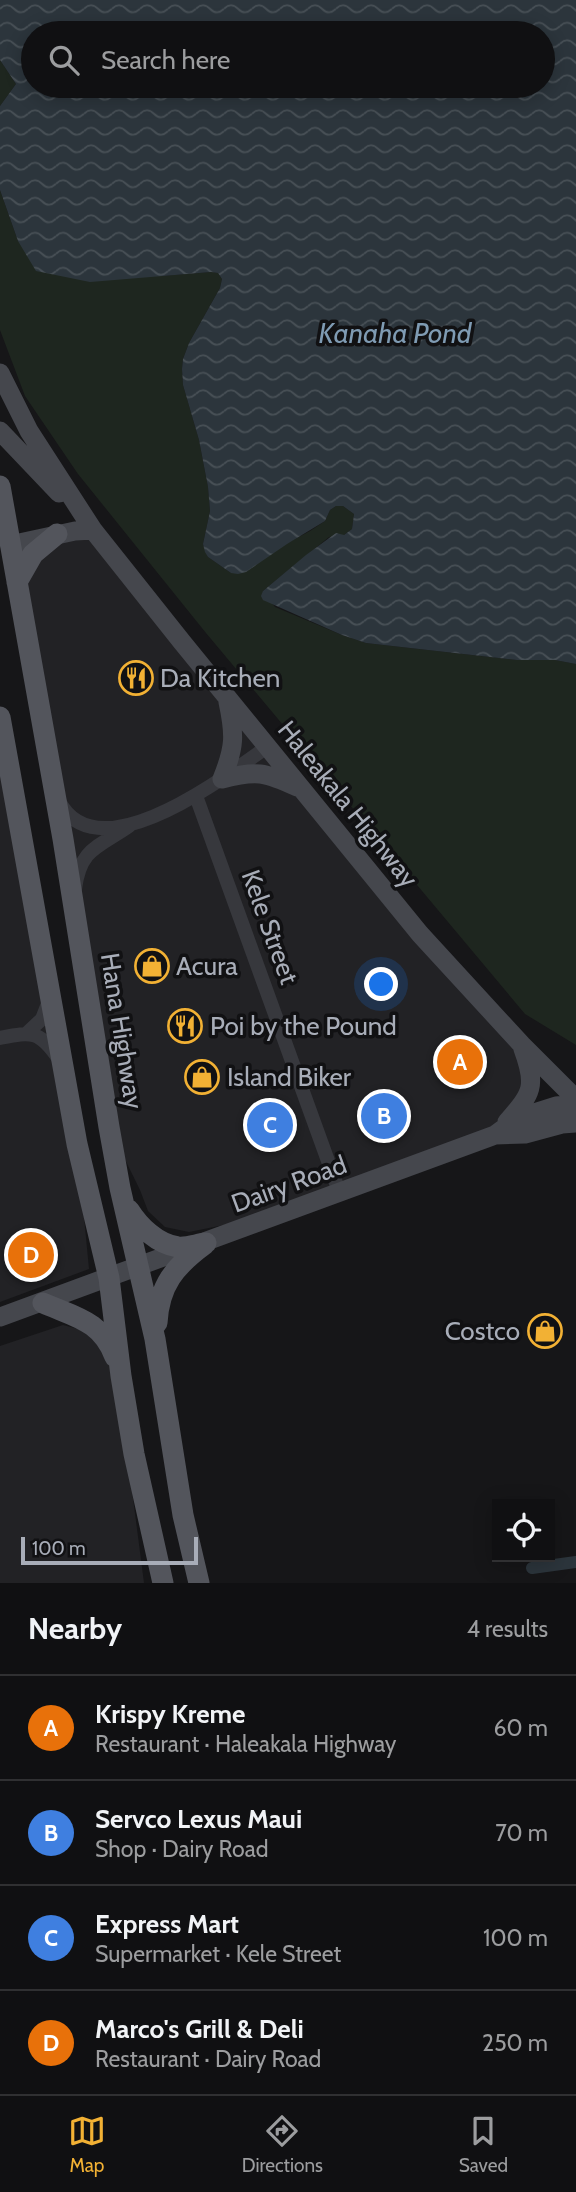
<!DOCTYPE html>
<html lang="en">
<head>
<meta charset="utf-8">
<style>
	:root { --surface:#101012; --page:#1e1e20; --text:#f1f3f6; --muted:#9c9d9f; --line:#303032; --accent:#f2b134 }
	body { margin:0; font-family:Cabin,sans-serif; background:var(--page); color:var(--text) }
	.controls { position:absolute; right:21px; bottom:21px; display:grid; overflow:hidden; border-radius:0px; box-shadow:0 4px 18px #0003 }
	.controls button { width:63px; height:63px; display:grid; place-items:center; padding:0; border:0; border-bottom:2px solid var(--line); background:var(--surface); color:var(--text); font:35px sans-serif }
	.scale { position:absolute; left:21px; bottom:18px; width:177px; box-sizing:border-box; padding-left:7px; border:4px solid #a8adb8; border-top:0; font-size:19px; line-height:24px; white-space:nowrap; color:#a8adb8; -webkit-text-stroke:5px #111113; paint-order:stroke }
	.you { position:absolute; left:382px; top:985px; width:24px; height:24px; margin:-18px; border:5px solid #fff; border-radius:50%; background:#1a73e8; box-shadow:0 0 0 10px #1a73e833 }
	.badge { display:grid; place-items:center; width:46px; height:46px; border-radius:50%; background:var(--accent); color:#fff; font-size:23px; font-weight:700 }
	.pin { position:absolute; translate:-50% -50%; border:4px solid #fff; box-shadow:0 2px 7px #0006 }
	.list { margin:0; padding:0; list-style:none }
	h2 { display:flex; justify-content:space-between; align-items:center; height:91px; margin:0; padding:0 28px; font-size:30px }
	h2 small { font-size:23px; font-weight:400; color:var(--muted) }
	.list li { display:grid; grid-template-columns:46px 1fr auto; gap:21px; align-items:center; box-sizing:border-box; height:105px; padding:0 28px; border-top:2px solid var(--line) }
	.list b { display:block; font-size:26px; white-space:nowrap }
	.list p { margin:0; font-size:23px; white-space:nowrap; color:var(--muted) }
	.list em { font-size:23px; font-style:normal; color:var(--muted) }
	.icon { flex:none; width:38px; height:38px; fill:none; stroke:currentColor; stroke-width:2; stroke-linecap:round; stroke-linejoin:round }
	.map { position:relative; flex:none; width:576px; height:1583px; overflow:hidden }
	.search { position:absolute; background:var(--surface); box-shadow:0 4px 18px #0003; left:21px; right:21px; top:21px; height:77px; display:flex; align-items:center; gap:18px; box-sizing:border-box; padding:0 24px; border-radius:38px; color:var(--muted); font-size:26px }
	.sheet { height:511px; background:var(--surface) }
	nav { display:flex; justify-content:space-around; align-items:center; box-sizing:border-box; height:98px; border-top:2px solid var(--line); background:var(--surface); font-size:19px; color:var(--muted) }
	nav a { display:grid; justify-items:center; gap:4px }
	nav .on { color:var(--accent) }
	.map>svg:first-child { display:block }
</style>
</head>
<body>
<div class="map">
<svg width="576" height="1583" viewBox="0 0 576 1583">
	<defs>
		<pattern id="water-waves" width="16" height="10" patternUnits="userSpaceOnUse" patternTransform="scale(1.75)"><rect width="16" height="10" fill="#2c353c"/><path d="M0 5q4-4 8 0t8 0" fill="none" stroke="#485056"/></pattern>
	</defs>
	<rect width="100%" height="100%" fill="#161618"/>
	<path fill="#222225" d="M 93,530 L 522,1045 L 531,1072 L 495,1135 L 293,1211 L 189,1232 L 165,1227 L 148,1211 L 140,1190 L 109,1127 L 10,545 Z
		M 0,717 L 77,1144 L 89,1269 L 0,1302 Z
		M 63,1325 L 90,1332 L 115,1359 L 144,1583 L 0,1583 L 0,1346 Z"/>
	<path fill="#1e261f" d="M 0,60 L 16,84 L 0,106 Z
		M 0,190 L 18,241 L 161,276 L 211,272 L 218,273 L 222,279 L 220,288 L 189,343 L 183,359 L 182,369 L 183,385 L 199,440 L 208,487 L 210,511 L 203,544 L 208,557 L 231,573 L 310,531 L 325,521 L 330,510 L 336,506 L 343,506 L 354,514 L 352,529 L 344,535 L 329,537 L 263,591 L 275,607 L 342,635 L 366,643 L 517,660 L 555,660 L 576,664 L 576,1045 L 525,1014 L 206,633 L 78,474 L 25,396 L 0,330 Z"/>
	<path fill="url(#water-waves)" fill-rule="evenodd" d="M 0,0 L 576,0 L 576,664 L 555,660 L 517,660 L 366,643 L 342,635 L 263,600 L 261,596 L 263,591 L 306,555 L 336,533 L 344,535 L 352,529 L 354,514 L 343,506 L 336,506 L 330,510 L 325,521 L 287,544 L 246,572 L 238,574 L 231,573 L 208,557 L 205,552 L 203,544 L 210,511 L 208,487 L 199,440 L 183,385 L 182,369 L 183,359 L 189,343 L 220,288 L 222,279 L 218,273 L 211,272 L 90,282 L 36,271 L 18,241 L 0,190 L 0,106 L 16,84 L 0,60 ZM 33,33 L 543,33 L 543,86 L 33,86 Z"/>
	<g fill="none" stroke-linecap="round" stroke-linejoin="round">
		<path stroke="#2c353c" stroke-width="12" d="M 532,1568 L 576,1562"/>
		<path stroke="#37383d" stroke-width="14" d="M 196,796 L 340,1194
			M 59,801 C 97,876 227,775 267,747
			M 75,889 C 80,848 99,847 129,826
			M 27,1033 L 42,1019 L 49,1001
			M 0,1038 C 31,1032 39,1030 58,1058"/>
		<path stroke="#45474d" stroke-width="19" d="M 0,373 L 29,431 L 93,530 L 182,642 L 420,934 L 522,1045 L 576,1099
			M 0,431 L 59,493
			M 10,545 L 75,531 L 93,530
			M 222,779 C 256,770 265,772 297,787
			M 222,779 C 235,747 235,735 228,702
			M 507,1122 C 532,1093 537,1087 523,1049
			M 495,1135 L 525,1134 L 562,1124 L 576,1123
			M 0,1317 L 495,1135 L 518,1118 L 556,1106 L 576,1104"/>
		<path stroke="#53555c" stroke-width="21" d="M 0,486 L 63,839 L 109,1127 L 120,1188 L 155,1339 L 183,1515 L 199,1583
			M 17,582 L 33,554 L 57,534
			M 0,717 L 77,1144 L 109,1278 L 121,1376 L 134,1454 L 163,1583
			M 129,1210 C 139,1226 157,1244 178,1247 C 187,1248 197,1244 206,1243
			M 43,1303 C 75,1317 102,1321 115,1357
			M 157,1323 C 159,1285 175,1266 205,1244"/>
	</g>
	<defs>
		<g id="restaurant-ring" transform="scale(1.75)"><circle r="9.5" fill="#111113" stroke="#f2b134" stroke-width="1.5"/><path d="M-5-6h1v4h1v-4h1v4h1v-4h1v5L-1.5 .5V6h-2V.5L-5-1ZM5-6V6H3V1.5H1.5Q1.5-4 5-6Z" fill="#f2b134"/></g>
		<g id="shop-ring" transform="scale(1.75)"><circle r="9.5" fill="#111113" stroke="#f2b134" stroke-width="1.5"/><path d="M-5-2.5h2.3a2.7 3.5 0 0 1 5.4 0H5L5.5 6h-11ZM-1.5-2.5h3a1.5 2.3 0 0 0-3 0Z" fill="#f2b134"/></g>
	</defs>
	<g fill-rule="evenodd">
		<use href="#restaurant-ring" x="136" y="678"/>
		<use href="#shop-ring" x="152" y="966"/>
		<use href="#restaurant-ring" x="185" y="1026"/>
		<use href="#shop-ring" x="202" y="1077"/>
		<use href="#shop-ring" x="545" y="1331"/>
	</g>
	<g text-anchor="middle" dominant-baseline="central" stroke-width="7" stroke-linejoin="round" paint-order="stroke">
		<g font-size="26" fill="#a8adb8" stroke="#111113" text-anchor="start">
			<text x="160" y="678">Da Kitchen</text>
			<text x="176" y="966">Acura</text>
			<text x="210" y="1026">Poi by the Pound</text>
			<text x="227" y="1077">Island Biker</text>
			<text x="520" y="1331" text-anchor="end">Costco</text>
		</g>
		<g font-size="26" fill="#a8adb8" stroke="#111113">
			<text transform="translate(348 804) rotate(51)">Haleakala Highway</text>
			<text transform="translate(270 927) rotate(70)">Kele Street</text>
			<text transform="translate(122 1031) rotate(81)">Hana Highway</text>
			<text transform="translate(289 1184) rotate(-20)">Dairy Road</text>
		</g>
		<g font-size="28" font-style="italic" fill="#7f9bb3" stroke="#111113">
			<text x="395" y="333">Kanaha Pond</text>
		</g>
	</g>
</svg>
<div class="controls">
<button><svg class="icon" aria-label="locate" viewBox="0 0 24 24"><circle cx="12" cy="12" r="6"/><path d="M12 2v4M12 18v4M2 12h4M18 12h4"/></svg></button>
</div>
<div class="scale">100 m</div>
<div class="you"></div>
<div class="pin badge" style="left:460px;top:1062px;background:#e8710a">A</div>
<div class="pin badge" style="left:384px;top:1116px;background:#3f7fe0">B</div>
<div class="pin badge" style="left:270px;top:1125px;background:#3f7fe0">C</div>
<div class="pin badge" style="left:31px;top:1255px;background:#e8710a">D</div>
<div class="search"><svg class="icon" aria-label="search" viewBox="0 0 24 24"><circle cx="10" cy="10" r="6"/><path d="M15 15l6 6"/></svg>Search here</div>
</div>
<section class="sheet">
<h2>Nearby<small>4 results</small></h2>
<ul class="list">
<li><span class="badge" style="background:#e8710a">A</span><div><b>Krispy Kreme</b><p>Restaurant · Haleakala Highway</p></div><em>60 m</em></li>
<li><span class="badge" style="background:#3f7fe0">B</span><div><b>Servco Lexus Maui</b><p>Shop · Dairy Road</p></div><em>70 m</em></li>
<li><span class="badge" style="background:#3f7fe0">C</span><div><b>Express Mart</b><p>Supermarket · Kele Street</p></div><em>100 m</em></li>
<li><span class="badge" style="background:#e8710a">D</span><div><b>Marco's Grill &amp; Deli</b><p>Restaurant · Dairy Road</p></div><em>250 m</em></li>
</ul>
</section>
<nav>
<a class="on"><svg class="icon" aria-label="map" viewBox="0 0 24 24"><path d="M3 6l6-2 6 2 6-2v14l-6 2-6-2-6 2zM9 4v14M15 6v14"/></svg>Map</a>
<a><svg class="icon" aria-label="directions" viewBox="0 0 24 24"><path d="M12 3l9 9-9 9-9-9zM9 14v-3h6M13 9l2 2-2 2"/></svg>Directions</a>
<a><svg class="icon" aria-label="saved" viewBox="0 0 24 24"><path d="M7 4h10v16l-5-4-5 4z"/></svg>Saved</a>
</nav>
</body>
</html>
